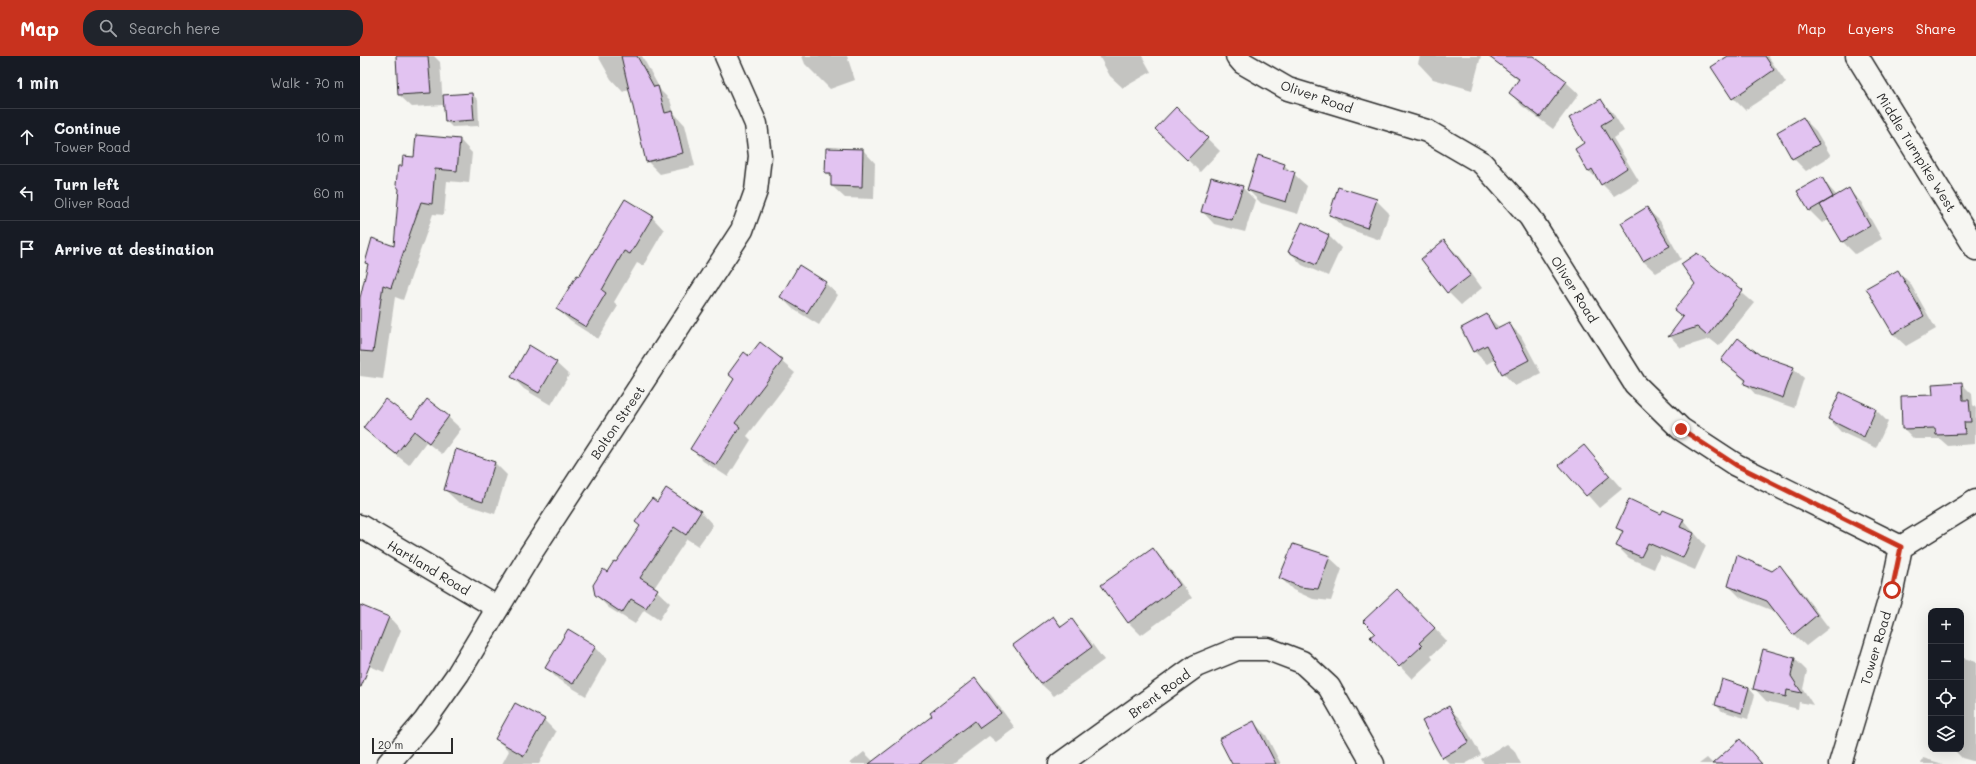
<!DOCTYPE html>
<html lang="en">
<head>
<meta charset="utf-8">
<style>
	:root { --surface:#171b24; --page:#20242c; --text:#f1f3f6; --muted:#9ea1a6; --line:#363941; --accent:#c8321e }
	body { margin:0; font-family:Mali,sans-serif; background:var(--page); color:var(--text) }
	.controls { position:absolute; right:12px; bottom:12px; display:grid; overflow:hidden; border-radius:8px; box-shadow:0 4px 16px #0002 }
	.controls button { width:36px; height:36px; display:grid; place-items:center; padding:0; border:0; border-bottom:1px solid var(--line); background:var(--surface); color:var(--text); font:20px sans-serif }
	.scale { position:absolute; left:12px; bottom:10px; width:81px; box-sizing:border-box; padding-left:4px; border:2px solid #2b2b2b; border-top:0; font-size:11px; line-height:14px; white-space:nowrap; color:#2b2b2b; -webkit-text-stroke:3px #f6f6f2; paint-order:stroke }
	.stop { position:absolute; width:12px; height:12px; margin:-9px; border:3px solid #c8321e; border-radius:50%; background:#fff }
	.stop.end { background:#c8321e; border-color:#fff; box-shadow:0 1px 4px #0008 }
	.list { margin:0; padding:0; list-style:none }
	h2 { display:flex; justify-content:space-between; align-items:center; height:52px; margin:0; padding:0 16px; font-size:17px }
	h2 small { font-size:13px; font-weight:400; color:var(--muted) }
	.list li { display:grid; grid-template-columns:26px 1fr auto; gap:12px; align-items:center; box-sizing:border-box; height:56px; padding:0 16px; border-top:1px solid var(--line) }
	.list b { display:block; font-size:15px; white-space:nowrap }
	.list p { margin:0; font-size:13px; white-space:nowrap; color:var(--muted) }
	.list em { font-size:13px; font-style:normal; color:var(--muted) }
	.icon { flex:none; width:22px; height:22px; fill:none; stroke:currentColor; stroke-width:2; stroke-linecap:round; stroke-linejoin:round }
	.map { position:relative; flex:none; width:1616px; height:708px; overflow:hidden }
	header { display:flex; align-items:center; gap:24px; box-sizing:border-box; height:56px; padding:0 20px; background:var(--accent); color:#fff }
	header strong { font-size:19px }
	nav { display:flex; gap:22px; margin-inline-start:auto; font-size:14px }
	.search { width:280px; height:36px; background:var(--page); display:flex; align-items:center; gap:10px; box-sizing:border-box; padding:0 14px; border-radius:16px; color:var(--muted); font-size:15px }
	main { display:flex }
	aside { flex:1; background:var(--surface) }
	.map>svg:first-child { display:block }
</style>
</head>
<body>
<header>
<strong>Map</strong>
<div class="search"><svg class="icon" aria-label="search" viewBox="0 0 24 24"><circle cx="10" cy="10" r="6"/><path d="M15 15l6 6"/></svg>Search here</div>
<nav><a>Map</a><a>Layers</a><a>Share</a></nav>
</header>
<main>
<aside>
<h2>1 min<small>Walk · 70 m</small></h2>
<ul class="list">
<li><svg class="icon" aria-label="ahead" viewBox="0 0 24 24"><path d="M12 20V5M6 11l6-6 6 6"/></svg><div><b>Continue</b><p>Tower Road</p></div><em>10 m</em></li>
<li><svg class="icon" aria-label="left" viewBox="0 0 24 24"><path d="M17 20v-9H6M10 6l-5 5 5 5"/></svg><div><b>Turn left</b><p>Oliver Road</p></div><em>60 m</em></li>
<li><svg class="icon" aria-label="arrive" viewBox="0 0 24 24"><path d="M6 21V4h12l-3 4 3 4H6"/></svg><div><b>Arrive at destination</b></div></li>
</ul>
</aside>
<div class="map">
<svg width="1616" height="708" viewBox="0 0 1616 708">
	<rect width="100%" height="100%" fill="#f6f6f2"/>
	<filter id="ink" filterUnits="userSpaceOnUse"><feTurbulence type="fractalNoise" baseFrequency=".025" numOctaves="2"/><feDisplacementMap in="SourceGraphic" scale="8" xChannelSelector="R" yChannelSelector="G"/><feConvolveMatrix kernelMatrix="1 2 1 2 8 2 1 2 1" color-interpolation-filters="sRGB"/></filter>
	<g filter="url(#ink)">
		<path fill="#0003" d="M 37,0 L 74,0 L 80,6 L 83,49 L 52,51 L 39,39 Z
			M 238,0 L 282,0 L 301,35 L 310,44 L 314,57 L 325,69 L 335,110 L 300,118 L 287,105 L 270,32 L 263,36 L 251,23 Z
			M 442,0 L 487,0 L 495,24 L 470,33 L 445,8 Z
			M 739,0 L 782,0 L 791,16 L 763,32 L 750,20 Z
			M 1060,0 L 1121,0 L 1112,34 L 1073,23 L 1058,7 Z
			M 1141,0 L 1172,0 L 1206,26 L 1219,38 L 1193,73 L 1162,50 L 1150,37 L 1159,25 L 1137,5 Z
			M 1370,0 L 1408,0 L 1426,27 L 1385,54 L 1373,42 Z
			M 112,38 L 118,44 L 119,70 L 92,71 L 86,65 Z
			M 1241,44 L 1253,57 L 1264,75 L 1253,82 L 1279,125 L 1254,140 L 1229,115 L 1226,88 Z
			M 816,52 L 860,95 L 840,116 L 796,73 Z
			M 1443,62 L 1456,75 L 1471,100 L 1446,115 L 1433,102 Z
			M 100,84 L 112,97 L 109,127 L 87,125 L 84,159 L 73,158 L 43,244 L 35,241 L 23,323 L 0,320 L 0,246 L 9,210 L 6,207 L 34,192 L 43,111 L 55,102 Z
			M 503,94 L 515,107 L 514,143 L 485,142 L 472,130 L 472,123 L 466,116 Z
			M 924,109 L 947,130 L 938,158 L 901,147 L 888,134 Z
			M 1461,122 L 1477,140 L 1488,134 L 1501,146 L 1522,183 L 1495,198 L 1483,186 L 1469,163 L 1462,167 L 1449,154 Z
			M 882,131 L 895,144 L 885,176 L 854,168 L 842,155 Z
			M 1016,144 L 1029,157 L 1020,184 L 983,171 L 970,159 Z
			M 1287,153 L 1300,165 L 1321,203 L 1296,217 L 1283,205 Z
			M 292,161 L 304,174 L 283,210 L 277,207 L 254,246 L 258,250 L 238,283 L 210,265 L 197,253 Z
			M 968,179 L 981,192 L 968,220 L 942,209 L 930,196 Z
			M 1084,186 L 1097,198 L 1122,232 L 1101,249 L 1088,236 L 1062,203 Z
			M 1337,199 L 1394,247 L 1359,290 L 1350,283 L 1321,292 L 1310,280 L 1323,261 L 1316,254 L 1336,228 Z
			M 1538,215 L 1550,227 L 1576,273 L 1546,290 L 1533,278 Z
			M 465,227 L 478,239 L 459,269 L 433,253 L 421,241 Z
			M 1127,260 L 1140,272 L 1149,268 L 1161,280 L 1181,317 L 1155,330 L 1143,317 L 1135,303 L 1127,308 L 1114,295 Z
			M 400,287 L 435,317 L 387,380 L 391,384 L 368,421 L 343,405 L 331,392 Z
			M 170,291 L 196,307 L 209,319 L 191,349 L 164,333 L 152,321 Z
			M 1399,300 L 1433,312 L 1444,322 L 1434,352 L 1396,339 L 1386,328 L 1386,326 L 1362,304 Z
			M 1601,327 L 1612,338 L 1613,349 L 1616,352 L 1615,388 L 1588,390 L 1580,383 L 1554,383 L 1543,372 L 1574,340 Z
			M 1516,354 L 1528,366 L 1516,392 L 1481,376 L 1469,363 Z
			M 88,361 L 101,373 L 82,398 L 66,386 L 49,409 L 17,384 L 4,372 Z
			M 1224,390 L 1262,433 L 1239,452 L 1201,409 Z
			M 135,407 L 147,419 L 135,458 L 98,446 L 85,434 Z
			M 306,433 L 341,456 L 353,469 L 338,490 L 327,483 L 294,532 L 310,547 L 299,564 L 284,554 L 275,568 L 249,552 L 236,539 L 248,517 L 256,508 Z
			M 1301,459 L 1323,464 L 1346,490 L 1335,514 L 1300,499 L 1294,513 L 1269,502 L 1257,490 L 1263,477 L 1257,472 Z
			M 793,493 L 805,506 L 832,542 L 781,579 L 769,567 L 743,530 Z
			M 969,501 L 982,513 L 971,545 L 953,543 L 933,534 L 920,521 Z
			M 1420,510 L 1432,523 L 1469,572 L 1446,590 L 1433,578 L 1416,556 L 1381,542 L 1369,530 L 1412,516 Z
			M 1050,546 L 1087,585 L 1071,600 L 1073,603 L 1052,623 L 1012,581 Z
			M 0,552 L 29,561 L 41,574 L 24,616 L 0,606 Z
			M 693,561 L 703,571 L 712,565 L 724,577 L 744,604 L 694,640 L 681,628 L 654,589 Z
			M 235,591 L 247,603 L 226,640 L 199,624 L 186,612 Z
			M 1601,601 L 1616,606 L 1616,706 L 1602,702 L 1593,693 L 1601,693 Z
			M 1435,603 L 1447,615 L 1443,633 L 1453,649 L 1439,646 L 1438,653 L 1406,645 L 1394,632 Z
			M 615,624 L 630,638 L 655,672 L 636,686 L 629,680 L 592,708 L 489,708 L 504,696 L 514,706 L 574,661 Z
			M 1389,632 L 1395,639 L 1388,663 L 1362,655 L 1356,649 Z
			M 1089,652 L 1101,664 L 1121,699 L 1105,708 L 1090,708 L 1083,701 Z
			M 184,664 L 196,676 L 179,708 L 142,708 L 149,695 L 136,683 Z
			M 893,666 L 906,679 L 921,708 L 873,708 Z
			M 1147,688 L 1154,694 L 1161,708 L 1124,708 L 1121,703 Z
			M 1347,702 L 1353,708 L 1339,708 Z
			M 1563,702 L 1583,708 L 1561,708 Z"/>
		<path fill="#e2c3f1" stroke="#2b2b2b" d="M 36,0 L 68,0 L 71,37 L 38,39 Z
			M 261,0 L 277,0 L 294,31 L 298,30 L 305,57 L 313,55 L 323,97 L 286,106 Z
			M 1128,0 L 1173,0 L 1207,25 L 1180,61 L 1149,37 L 1159,23 Z
			M 1368,0 L 1405,0 L 1414,14 L 1372,43 L 1351,11 Z
			M 112,37 L 114,64 L 85,66 L 83,39 Z
			M 1241,43 L 1253,62 L 1241,69 L 1267,112 L 1241,129 L 1232,113 L 1228,116 L 1215,93 L 1224,87 L 1209,62 Z
			M 816,51 L 848,82 L 827,104 L 795,73 Z
			M 1443,61 L 1459,88 L 1432,103 L 1417,76 Z
			M 56,79 L 100,83 L 97,115 L 75,113 L 72,148 L 61,146 L 31,232 L 23,229 L 13,296 L 0,295 L 0,242 L 8,208 L 5,207 L 12,182 L 34,190 L 39,133 L 36,129 L 38,110 L 42,110 L 43,100 L 54,101 Z
			M 466,92 L 503,93 L 502,131 L 471,130 L 471,117 L 465,117 Z
			M 898,99 L 925,108 L 923,113 L 935,116 L 926,146 L 887,134 Z
			M 851,121 L 883,130 L 872,164 L 841,156 Z
			M 1462,121 L 1473,141 L 1449,155 L 1437,135 Z
			M 978,131 L 1017,143 L 1007,172 L 969,159 Z
			M 1489,132 L 1510,170 L 1482,186 L 1460,149 Z
			M 265,143 L 293,160 L 270,198 L 264,195 L 242,234 L 246,237 L 226,271 L 196,253 L 217,219 L 219,220 Z
			M 1287,151 L 1310,190 L 1283,205 L 1261,167 Z
			M 942,166 L 969,179 L 956,209 L 928,196 Z
			M 1084,184 L 1111,219 L 1087,237 L 1061,203 Z
			M 1337,197 L 1383,234 L 1347,280 L 1337,271 L 1308,281 L 1323,261 L 1314,254 L 1335,228 L 1321,208 Z
			M 439,209 L 466,226 L 447,257 L 420,241 Z
			M 1538,214 L 1564,260 L 1533,278 L 1506,232 Z
			M 1127,258 L 1135,273 L 1149,266 L 1169,304 L 1142,318 L 1127,289 L 1113,296 L 1101,272 Z
			M 1378,282 L 1400,299 L 1434,311 L 1423,342 L 1384,328 L 1386,324 L 1361,304 Z
			M 400,286 L 423,304 L 375,367 L 380,371 L 356,409 L 330,393 L 374,323 L 368,318 L 384,296 L 389,300 Z
			M 169,289 L 197,306 L 179,337 L 151,321 Z
			M 1602,326 L 1603,344 L 1609,344 L 1611,366 L 1604,366 L 1605,378 L 1576,379 L 1575,372 L 1542,373 L 1541,340 L 1573,339 L 1572,328 Z
			M 1480,336 L 1516,353 L 1504,381 L 1468,363 Z
			M 25,343 L 52,363 L 67,343 L 89,360 L 69,387 L 54,375 L 36,398 L 3,372 Z
			M 1224,389 L 1250,420 L 1226,440 L 1199,409 Z
			M 96,393 L 135,406 L 123,446 L 84,434 Z
			M 306,432 L 341,455 L 326,479 L 314,471 L 280,522 L 298,533 L 286,552 L 271,543 L 262,557 L 235,539 L 233,529 L 243,513 L 247,516 L 254,505 L 256,506 L 280,470 L 275,466 L 292,442 L 297,446 Z
			M 1269,443 L 1301,458 L 1303,454 L 1324,463 L 1320,471 L 1334,477 L 1323,502 L 1288,487 L 1281,501 L 1256,490 L 1263,475 L 1256,472 Z
			M 933,488 L 970,500 L 958,533 L 940,531 L 919,522 Z
			M 793,492 L 820,529 L 768,567 L 741,529 Z
			M 1377,499 L 1412,515 L 1420,509 L 1457,559 L 1433,579 L 1407,545 L 1368,530 Z
			M 1037,533 L 1075,572 L 1059,587 L 1062,590 L 1039,611 L 1010,581 L 1015,577 L 1003,565 Z
			M 0,549 L 29,561 L 1,631 L 0,631 Z
			M 693,560 L 701,571 L 712,563 L 732,591 L 681,628 L 653,589 Z
			M 208,573 L 236,590 L 213,628 L 185,612 Z
			M 1403,593 L 1435,602 L 1431,620 L 1442,637 L 1427,634 L 1426,641 L 1393,633 Z
			M 615,622 L 641,657 L 620,672 L 615,665 L 559,708 L 509,708 L 572,660 L 570,657 Z
			M 1362,623 L 1389,632 L 1382,657 L 1355,649 Z
			M 155,647 L 185,663 L 164,700 L 135,683 Z
			M 1089,650 L 1109,686 L 1082,702 L 1062,665 Z
			M 894,665 L 916,708 L 872,708 L 859,683 Z
			M 1380,683 L 1402,708 L 1352,708 Z"/>
		<g fill="none" stroke-linecap="round" stroke-linejoin="round">
			<g stroke="#2b2b2b" stroke-width="25">
				<path id="minor" d="M 877,0 L 883,7 L 928,33 L 1067,75 L 1122,107 L 1170,161 L 1275,328 L 1321,373 L 1376,409 L 1541,491
					M 0,470 L 138,552
					M 28,708 L 64,666 L 98,618 L 171,497 L 382,174 L 396,135 L 400,100 L 396,68 L 366,0
					M 700,708 L 836,610 L 877,593 L 908,593 L 942,606 L 969,631 L 1013,708
					M 1480,708 L 1532,535 L 1541,491 L 1616,445"/>
			</g>
			<g stroke="#2b2b2b" stroke-width="25">
				<path id="major" d="M 1497,0 L 1616,193"/>
			</g>
			<use href="#minor" stroke="#f6f6f2" stroke-width="22"/>
			<use href="#major" stroke="#f6f6f2" stroke-width="22"/>
		</g>
	</g>
	<g fill="none" stroke-linecap="round" stroke-linejoin="round" filter="url(#ink)">
		<path stroke="#c8321e" stroke-width="5" d="M 1321,373 L 1376,409 L 1541,491 L 1532,534"/>
	</g>
	<g text-anchor="middle" dominant-baseline="central" stroke-width="3" stroke-linejoin="round" paint-order="stroke">
		<g font-size="13" fill="#2b2b2b" stroke="#f6f6f2">
			<text transform="translate(957 40) rotate(19)">Oliver Road</text>
			<text transform="translate(1557 96) rotate(58)">Middle Turnpike West</text>
			<text transform="translate(1215 233) rotate(58)">Oliver Road</text>
			<text transform="translate(257 366) rotate(-56)">Bolton Street</text>
			<text transform="translate(69 511) rotate(31)">Hartland Road</text>
			<text transform="translate(1515 592) rotate(-73)">Tower Road</text>
			<text transform="translate(799 637) rotate(-36)">Brent Road</text>
		</g>
	</g>
</svg>
<div class="controls">
<button>+</button>
<button>−</button>
<button><svg class="icon" aria-label="locate" viewBox="0 0 24 24"><circle cx="12" cy="12" r="6"/><path d="M12 2v4M12 18v4M2 12h4M18 12h4"/></svg></button>
<button><svg class="icon" aria-label="layers" viewBox="0 0 24 24"><path d="M12 4l9 5-9 5-9-5zM3 14l9 5 9-5"/></svg></button>
</div>
<div class="scale">20 m</div>
<div class="stop" style="left:1532px;top:534px"></div>
<div class="stop end" style="left:1321px;top:373px"></div>
</div>
</main>
</body>
</html>
